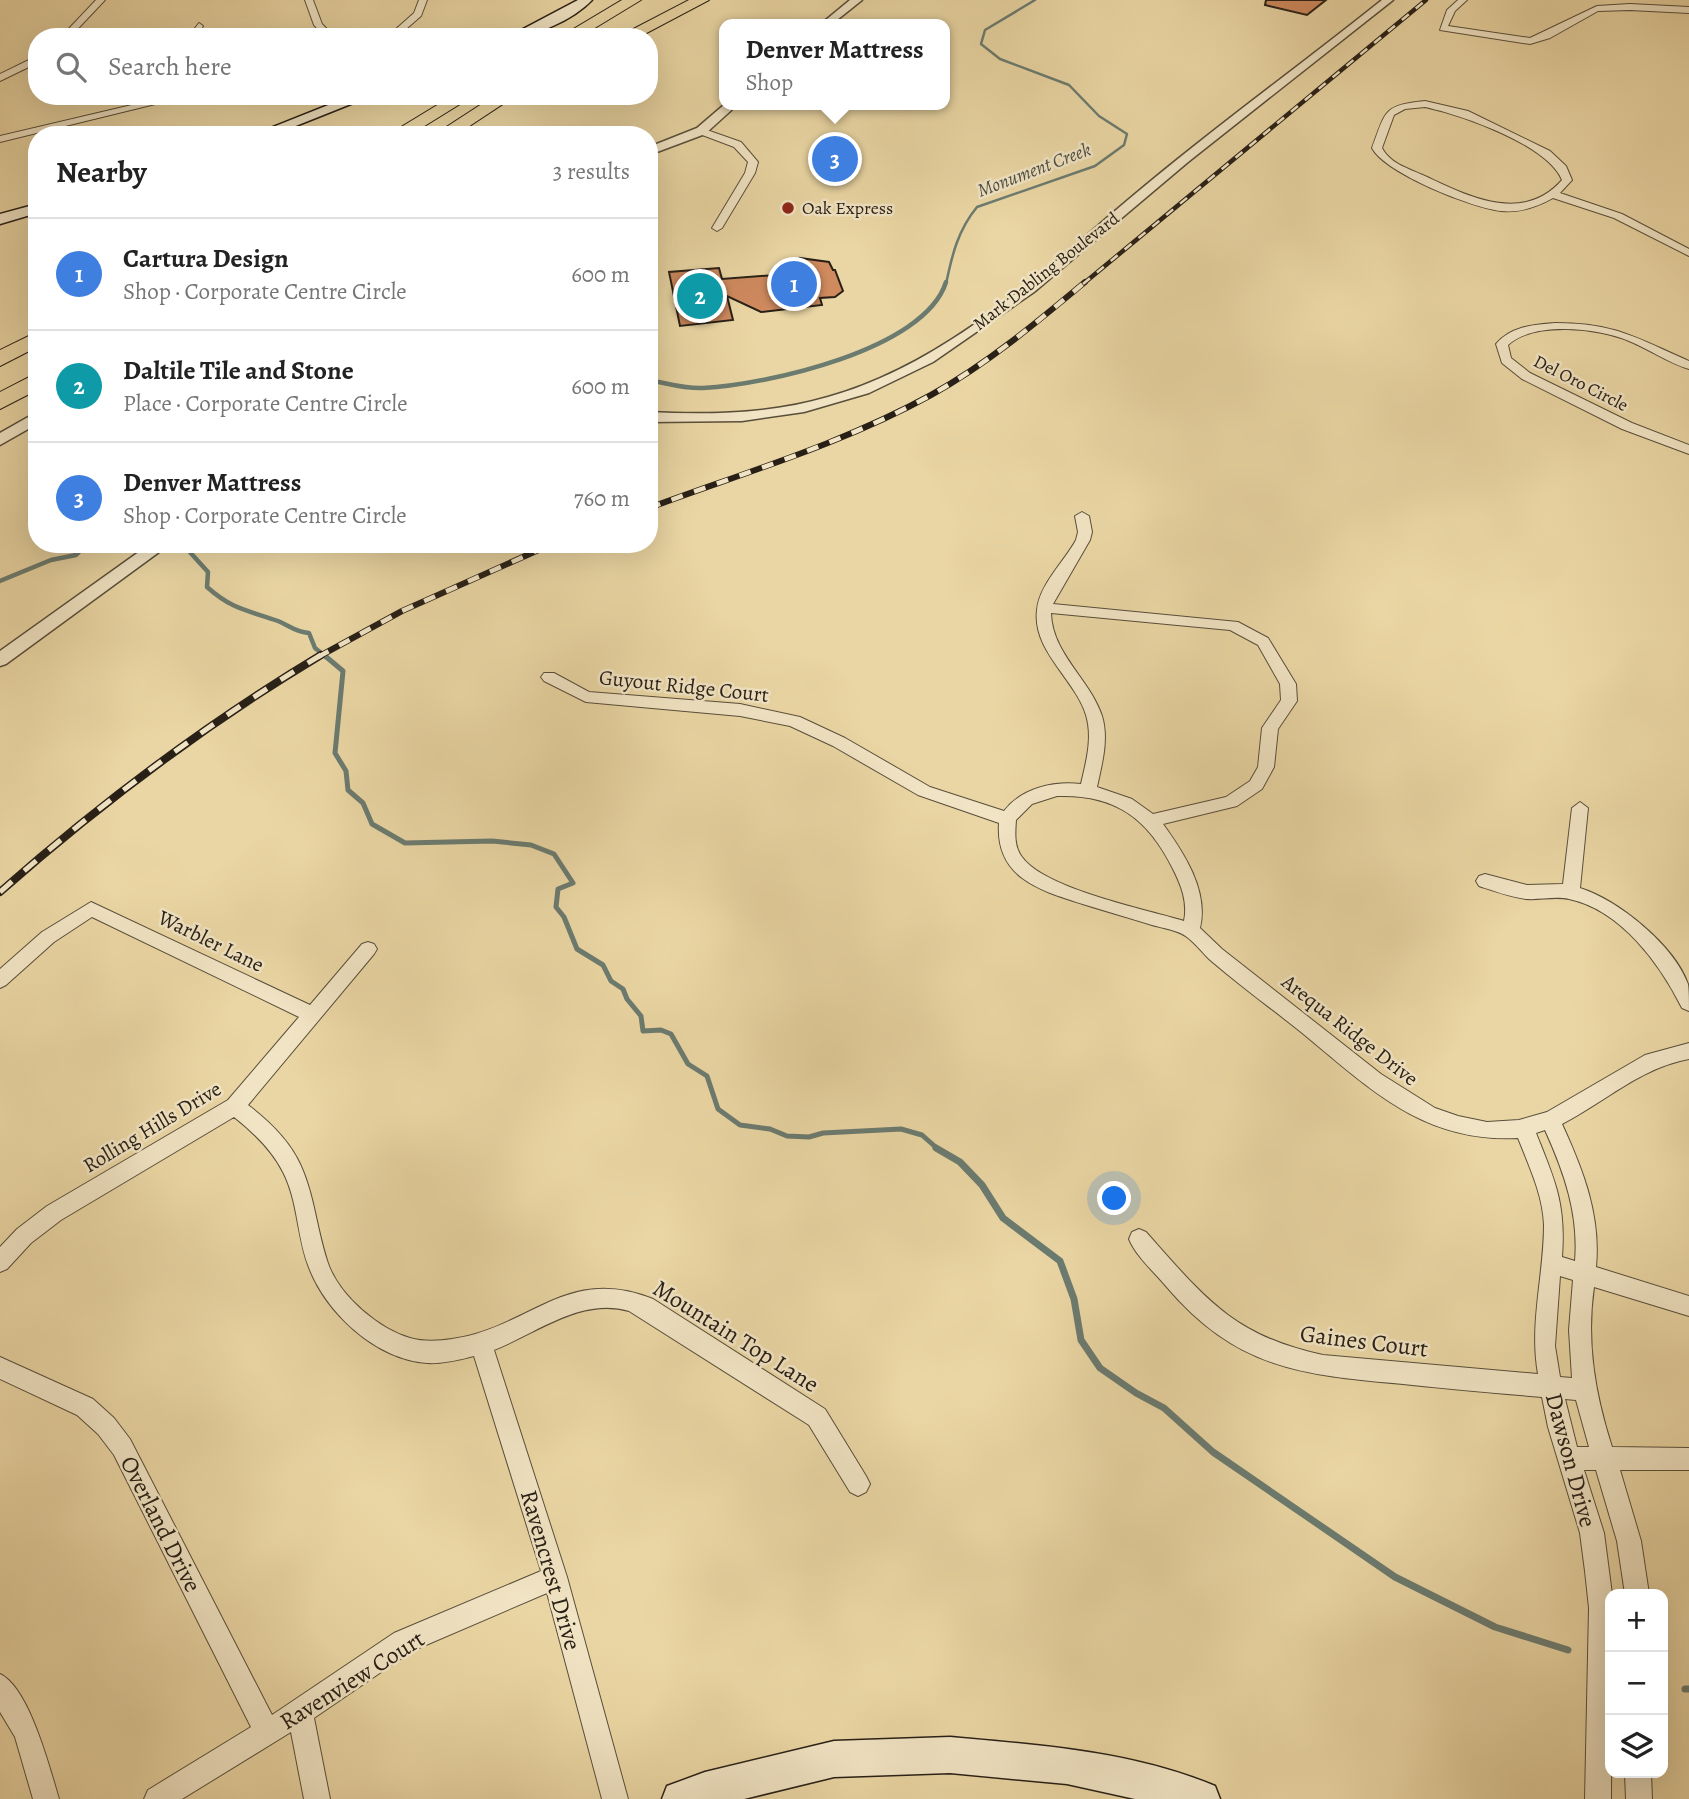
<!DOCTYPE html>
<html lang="en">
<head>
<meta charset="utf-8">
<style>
	:root { --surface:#fff; --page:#f2f2f2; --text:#222; --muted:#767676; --line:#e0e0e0; --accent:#8f2418 }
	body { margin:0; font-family:Alegreya,serif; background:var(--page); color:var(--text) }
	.controls { position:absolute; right:21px; bottom:21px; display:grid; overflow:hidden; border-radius:14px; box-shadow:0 7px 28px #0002 }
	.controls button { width:63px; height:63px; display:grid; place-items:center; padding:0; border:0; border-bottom:2px solid var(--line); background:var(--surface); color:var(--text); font:35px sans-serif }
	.you { position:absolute; left:1115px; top:1199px; width:24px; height:24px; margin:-18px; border:5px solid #fff; border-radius:50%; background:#1a73e8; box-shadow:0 0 0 10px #1a73e833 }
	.badge { display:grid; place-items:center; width:46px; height:46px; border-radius:50%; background:var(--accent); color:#fff; font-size:23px; font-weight:700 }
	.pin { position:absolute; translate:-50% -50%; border:4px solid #fff; box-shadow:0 2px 7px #0006 }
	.popup { position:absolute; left:719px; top:19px; width:231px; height:91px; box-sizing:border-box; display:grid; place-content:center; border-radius:14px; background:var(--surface); filter:drop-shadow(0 2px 5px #0005); font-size:23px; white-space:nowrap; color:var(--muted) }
	.popup b { font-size:26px; color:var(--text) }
	.popup::after { content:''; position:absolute; left:50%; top:100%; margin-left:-14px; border:14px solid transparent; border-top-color:var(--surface) }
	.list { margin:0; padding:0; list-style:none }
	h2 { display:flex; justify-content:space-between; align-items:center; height:91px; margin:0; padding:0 28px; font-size:30px }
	h2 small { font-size:23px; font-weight:400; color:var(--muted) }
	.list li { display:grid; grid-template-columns:46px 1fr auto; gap:21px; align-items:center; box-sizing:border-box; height:112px; padding:0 28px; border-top:2px solid var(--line) }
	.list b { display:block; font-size:26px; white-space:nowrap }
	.list p { margin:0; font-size:23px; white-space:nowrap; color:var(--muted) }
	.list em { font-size:23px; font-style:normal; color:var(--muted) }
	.icon { flex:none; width:38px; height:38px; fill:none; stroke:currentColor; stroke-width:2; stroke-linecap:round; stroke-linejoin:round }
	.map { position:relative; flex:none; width:1689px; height:1799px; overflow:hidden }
	.search { position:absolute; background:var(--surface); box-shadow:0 7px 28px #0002; left:28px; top:28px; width:630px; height:77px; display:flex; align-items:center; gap:18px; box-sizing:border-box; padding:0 24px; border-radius:28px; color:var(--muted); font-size:26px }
	.panel { position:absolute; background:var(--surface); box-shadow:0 7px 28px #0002; left:28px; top:126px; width:630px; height:427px; border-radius:28px }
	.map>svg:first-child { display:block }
</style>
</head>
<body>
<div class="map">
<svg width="1689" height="1799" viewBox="0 0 1689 1799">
	<rect width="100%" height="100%" fill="#ead6a4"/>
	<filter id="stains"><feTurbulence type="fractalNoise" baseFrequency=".00286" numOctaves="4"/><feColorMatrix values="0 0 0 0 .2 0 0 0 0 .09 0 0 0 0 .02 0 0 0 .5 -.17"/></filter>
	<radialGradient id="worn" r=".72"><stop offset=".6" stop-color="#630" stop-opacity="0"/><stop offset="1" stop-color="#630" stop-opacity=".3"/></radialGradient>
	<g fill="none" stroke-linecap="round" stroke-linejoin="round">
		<path stroke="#6b7b70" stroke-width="2.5" d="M 946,284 C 952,255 958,230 977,207 L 1095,166 L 1124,145 L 1127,134 L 1099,116 L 1069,85 L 1000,59 L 981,44 L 985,30 L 1035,0"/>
		<path stroke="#6b7b70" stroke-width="4.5" d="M 649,380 C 666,383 685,389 703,388 C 765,385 925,350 946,282
			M 188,550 L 208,572 L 207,587 C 233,610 247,610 278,621 C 290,626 295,632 309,633 L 315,648 L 326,657
			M 0,581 L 51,560 L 76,555 L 87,544"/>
		<path stroke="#6b7b70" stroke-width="5" d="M 324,655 L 343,671 L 335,753 L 346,771 L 348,790 L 363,803 L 372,824 L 405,843 L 492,841 L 531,845 L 554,854 L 573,883 L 558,889 L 556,907 L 564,917 L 577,949 L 603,965 L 611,981 L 623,989 L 627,999 L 641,1016 L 643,1031 L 661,1030 L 671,1034 L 688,1064 L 707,1076 L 718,1109 L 740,1125 L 770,1129 L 787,1136 L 809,1137 L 823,1133 L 901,1129 L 922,1135 L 939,1150"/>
		<path stroke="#6b7b70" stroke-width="7" d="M 936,1148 L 960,1162 L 982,1185 L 1003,1218 L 1060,1261 L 1074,1299 L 1081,1340 L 1100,1368 L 1136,1393 L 1164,1408 L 1213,1452 L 1395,1577 L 1495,1627 L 1568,1650
			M 1685,1689 L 1689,1689"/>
	</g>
	<path fill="#cf8a5e" stroke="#282017" stroke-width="2" d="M 1266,0 L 1326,0 L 1307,15 L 1265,5 Z
		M 800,258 L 829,262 L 833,270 L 835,270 L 843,291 L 835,297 L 820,298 L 822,305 L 761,312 L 727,296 L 733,320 L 680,326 L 669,272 L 719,268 L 722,279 L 789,274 L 802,265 Z"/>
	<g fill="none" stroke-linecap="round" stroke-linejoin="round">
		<g stroke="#584e3a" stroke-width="2">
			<path id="minor" d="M 96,0 L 105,0 L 70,37 L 61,37 Z
				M 305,0 L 313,0 L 322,24 L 335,37 L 325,37 L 314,25 Z
				M 419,0 L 427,0 L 421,16 L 397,37 L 387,37 L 414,13 Z
				M 1458,0 L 1467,0 L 1455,11 L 1448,26 L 1530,38 L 1597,6 L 1630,4 L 1689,7 L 1689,13 L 1630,10 L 1598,11 L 1550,38 L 1530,44 L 1440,30 L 1447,10 Z
				M 199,23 L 203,26 L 197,37 L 188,37 Z
				M 37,56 L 37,63 L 0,81 L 0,74 Z
				M 170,96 L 188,96 L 0,142 L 0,136 Z
				M 1425,101 L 1468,111 L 1550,151 L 1566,166 L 1572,180 L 1560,193 L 1622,214 L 1689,249 L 1689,256 L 1614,218 L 1553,198 C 1537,207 1520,213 1501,211 C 1472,208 1385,173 1372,148 C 1386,111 1383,105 1425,101 ZM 1425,107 C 1461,115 1547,144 1562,180 C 1523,224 1470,197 1427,177 C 1411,169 1391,165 1382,148 L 1394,115 L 1405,109 Z
				M 701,128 L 741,142 L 758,162 L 755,173 L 722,228 L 717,231 L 712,228 L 745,173 L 748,162 L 734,147 L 697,133 L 697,129 Z
				M 1555,323 C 1616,323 1636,338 1689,361 L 1689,369 C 1668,363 1649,349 1629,341 C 1599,328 1534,321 1508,345 L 1511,358 L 1530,373 L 1632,423 L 1689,445 L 1689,454 L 1622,429 L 1522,379 L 1502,363 L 1496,344 C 1511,326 1533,325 1555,323 Z
				M 1082,512 L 1089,516 L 1092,532 L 1090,540 L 1053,604 L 1238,622 L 1268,638 L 1296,684 L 1297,701 L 1278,729 L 1274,767 L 1262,789 L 1237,806 L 1163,824 C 1184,853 1209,891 1200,928 L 1222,949 L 1381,1074 L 1435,1108 L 1458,1116 L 1487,1122 L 1519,1120 L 1547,1112 L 1645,1055 L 1689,1043 L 1689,1059 C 1640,1068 1605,1102 1562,1124 C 1583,1170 1601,1215 1596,1267 L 1689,1296 L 1689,1316 L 1594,1287 C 1586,1342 1595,1394 1612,1447 L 1689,1448 L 1689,1470 L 1620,1470 L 1641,1541 L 1649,1594 L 1625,1594 L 1617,1541 L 1596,1470 L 1584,1470 L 1604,1533 L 1612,1594 L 1611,1799 L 1585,1799 L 1589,1608 L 1585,1571 L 1580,1533 L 1548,1427 L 1542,1397 C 1496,1393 1450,1389 1403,1384 C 1301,1375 1236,1369 1165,1285 C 1153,1271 1136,1256 1129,1239 L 1132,1232 L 1139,1229 L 1146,1232 C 1204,1297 1233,1336 1323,1355 L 1538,1374 C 1529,1324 1544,1275 1544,1225 C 1543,1195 1529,1166 1518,1138 C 1423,1143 1369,1088 1301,1032 C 1271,1008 1239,985 1209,959 C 1202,952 1195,943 1187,937 C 1178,930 1162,928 1152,925 C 1130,918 1108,912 1086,905 C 1042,891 995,879 999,823 L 918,795 L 833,746 L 790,726 L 740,716 L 586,702 L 544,681 L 541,677 L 544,673 L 554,673 L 589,692 L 740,704 L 800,717 L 845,738 L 930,787 L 1004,811 C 1022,788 1053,781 1081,784 C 1086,762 1093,738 1086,715 C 1075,679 1032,651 1037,610 C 1039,585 1064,562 1076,540 L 1078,532 L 1075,516 ZM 1051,613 L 1230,630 L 1258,645 L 1280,684 L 1281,700 L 1262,728 L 1258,767 L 1250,781 L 1226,797 L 1153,814 L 1132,799 L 1097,787 C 1102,764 1109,739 1102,716 C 1090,679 1052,654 1051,613 ZM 1057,796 C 1115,794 1148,818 1173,869 C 1181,885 1188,902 1184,921 C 1145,909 1045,889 1022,857 C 1014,847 1015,833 1016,820 L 1032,804 ZM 1545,1130 C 1564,1172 1579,1214 1575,1261 L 1562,1257 C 1566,1203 1555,1181 1536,1133 ZM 1560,1276 L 1573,1280 L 1569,1330 L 1572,1378 L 1560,1377 L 1555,1346 ZM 1565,1399 L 1576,1400 L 1589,1447 L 1577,1447 Z
				M 1580,802 L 1588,808 L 1580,888 C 1618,900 1674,945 1688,984 C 1689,991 1689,1002 1689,1011 L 1682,1008 C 1660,964 1621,910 1569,899 C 1555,896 1540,900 1526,899 C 1510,897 1494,891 1479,886 L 1476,881 L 1479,876 L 1485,874 L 1527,885 L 1563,884 L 1572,808 Z
				M 91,902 L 310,1005 L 362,944 L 368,942 L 374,944 L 377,949 L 374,954 L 248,1105 C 269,1121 289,1140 300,1164 C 315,1196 317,1233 329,1266 C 341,1297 379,1329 410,1338 C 424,1342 439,1341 452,1339 C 530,1328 567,1264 653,1299 L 825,1409 L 866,1476 L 870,1484 L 866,1492 L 858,1496 L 850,1492 L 809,1425 L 629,1311 C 581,1297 537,1333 494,1350 L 567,1577 L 628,1799 L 602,1799 L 547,1593 L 412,1651 L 314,1718 L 330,1799 L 304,1799 L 291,1732 L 182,1799 L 144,1799 L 148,1790 L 251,1727 L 114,1455 L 98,1434 L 77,1415 L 0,1379 L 0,1357 L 93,1399 L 114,1418 L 130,1439 L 272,1715 L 394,1633 L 541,1571 L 474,1356 C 459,1360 442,1364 427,1363 C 375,1359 325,1312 308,1265 C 297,1236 298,1201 283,1172 C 272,1150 253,1132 234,1117 L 61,1220 L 31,1243 L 7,1269 L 0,1272 L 0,1247 L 17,1229 L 47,1206 L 228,1100 L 299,1017 L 92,917 L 54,942 L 6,985 L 0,988 L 0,969 L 42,932 Z
				M 0,1674 C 29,1687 50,1769 59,1799 L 33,1799 L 15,1737 L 0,1712 Z
				M 1625,1773 L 1651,1773 L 1652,1799 L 1626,1799 Z"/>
		</g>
		<g stroke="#584e3a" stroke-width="3">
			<path id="tertiary" d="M 850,0 L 862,0 L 832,24 L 821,24 Z
				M 1382,0 L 1393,0 L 1188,162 L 1034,292 L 933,362 L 869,393 L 804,412 L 742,421 L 649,422 L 649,412 C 709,415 770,414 828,397 C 955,361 1053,261 1152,180 C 1227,118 1306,61 1382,0 Z
				M 725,104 L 737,105 L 705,134 L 649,155 L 649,147 L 697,128 Z
				M 37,412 L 37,424 L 0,445 L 0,433 Z
				M 150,544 L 170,544 L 6,664 L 0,666 L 0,651 Z"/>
		</g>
		<g stroke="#282017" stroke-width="3">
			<path id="secondary" d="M 578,0 L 592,0 C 573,20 535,37 508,37 Z
				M 351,96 L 371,96 L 273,135 L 253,135 Z
				M 37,204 L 37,213 L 0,224 L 0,214 Z
				M 950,1737 C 1039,1745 1132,1751 1215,1786 L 1220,1799 L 1135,1799 L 1067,1784 L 950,1773 L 834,1777 L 744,1799 L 662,1799 L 667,1786 L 705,1772 L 834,1741 Z"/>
		</g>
		<g stroke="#282017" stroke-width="2">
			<path id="motorway" d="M 622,0 L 641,0 L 580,37 L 560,37 Z
				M 689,0 L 709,0 L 639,37 L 618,37 Z
				M 452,96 L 473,96 L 410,135 L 388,135 Z
				M 494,96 L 515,96 L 456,135 L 434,135 Z
				M 37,332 L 37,347 L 0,366 L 0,350 Z
				M 37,373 L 37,390 L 0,409 L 0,392 Z"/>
		</g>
		<use href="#minor" fill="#f1e4c4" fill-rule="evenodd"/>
		<use href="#tertiary" fill="#f1e4c4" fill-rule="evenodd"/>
		<use href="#secondary" fill="#f1e4c4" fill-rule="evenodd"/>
		<use href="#motorway" fill="#ead6a4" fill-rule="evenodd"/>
		<g stroke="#282017" stroke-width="4.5">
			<path id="rail-far2" d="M 1083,284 L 1426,0"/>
		</g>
		<g stroke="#282017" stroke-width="6">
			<path id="rail-far1" d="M 649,508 C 743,473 842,444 931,395 C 987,364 1036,323 1085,282
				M 318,657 L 402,611 L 552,544"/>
		</g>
		<g stroke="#282017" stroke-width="8">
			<path id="rail" d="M 0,892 C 101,803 206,724 321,655"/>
		</g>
		<use href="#rail-far2" stroke="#f1e4c4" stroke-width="2.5" stroke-dasharray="9" stroke-linecap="butt"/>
		<use href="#rail-far1" stroke="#f1e4c4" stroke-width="4.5" stroke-dasharray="12" stroke-linecap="butt"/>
		<use href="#rail" stroke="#f1e4c4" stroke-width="5" stroke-dasharray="16" stroke-linecap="butt"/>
	</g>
	<circle fill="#8f2418" stroke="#f1e4c4" stroke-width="2.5" cx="788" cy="208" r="7"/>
	<g text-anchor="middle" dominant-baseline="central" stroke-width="5" stroke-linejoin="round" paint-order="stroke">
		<g font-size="18" fill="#282017" stroke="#f1e4c4" text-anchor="start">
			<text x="802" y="208">Oak Express</text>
		</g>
		<g font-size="18" fill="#282017" stroke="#f1e4c4">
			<text transform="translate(1046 271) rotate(-38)">Mark Dabling Boulevard</text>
			<text transform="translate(1581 383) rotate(27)">Del Oro Circle</text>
		</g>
		<g font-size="19" font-style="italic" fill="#4a4e44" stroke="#f1e4c4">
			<text transform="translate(1034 170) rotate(-21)">Monument Creek</text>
		</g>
		<g font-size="21" fill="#282017" stroke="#f1e4c4">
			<text transform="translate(684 686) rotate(6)">Guyout Ridge Court</text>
			<text transform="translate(211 941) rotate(26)">Warbler Lane</text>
			<text transform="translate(1350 1030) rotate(38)">Arequa Ridge Drive</text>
			<text transform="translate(152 1127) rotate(-31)">Rolling Hills Drive</text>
		</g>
		<g font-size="24" fill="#282017" stroke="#f1e4c4">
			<text transform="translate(736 1336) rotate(32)">Mountain Top Lane</text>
			<text transform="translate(1364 1341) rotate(7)">Gaines Court</text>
			<text transform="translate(1571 1460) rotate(75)">Dawson Drive</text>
			<text transform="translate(161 1524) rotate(63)">Overland Drive</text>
			<text transform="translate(551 1570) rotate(74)">Ravencrest Drive</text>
			<text transform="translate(352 1680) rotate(-32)">Ravenview Court</text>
		</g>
	</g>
	<rect width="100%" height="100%" filter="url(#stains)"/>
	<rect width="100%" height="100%" fill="url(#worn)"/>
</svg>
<div class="controls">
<button>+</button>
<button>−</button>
<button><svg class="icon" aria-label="layers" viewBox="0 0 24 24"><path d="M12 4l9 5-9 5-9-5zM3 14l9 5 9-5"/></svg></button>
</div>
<div class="you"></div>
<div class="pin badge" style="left:794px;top:284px;background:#3f7fe0">1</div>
<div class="pin badge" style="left:700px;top:296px;background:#0f9aa8">2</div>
<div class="pin badge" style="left:835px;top:159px;background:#3f7fe0">3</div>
<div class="popup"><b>Denver Mattress</b>Shop</div>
<div class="search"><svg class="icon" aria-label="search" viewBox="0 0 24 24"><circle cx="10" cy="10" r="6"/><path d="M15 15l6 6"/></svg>Search here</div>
<section class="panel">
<h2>Nearby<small>3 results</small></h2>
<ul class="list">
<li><span class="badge" style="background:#3f7fe0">1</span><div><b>Cartura Design</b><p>Shop · Corporate Centre Circle</p></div><em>600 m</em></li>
<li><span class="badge" style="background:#0f9aa8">2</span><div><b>Daltile Tile and Stone</b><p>Place · Corporate Centre Circle</p></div><em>600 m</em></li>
<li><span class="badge" style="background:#3f7fe0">3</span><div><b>Denver Mattress</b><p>Shop · Corporate Centre Circle</p></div><em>760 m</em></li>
</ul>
</section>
</div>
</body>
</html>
